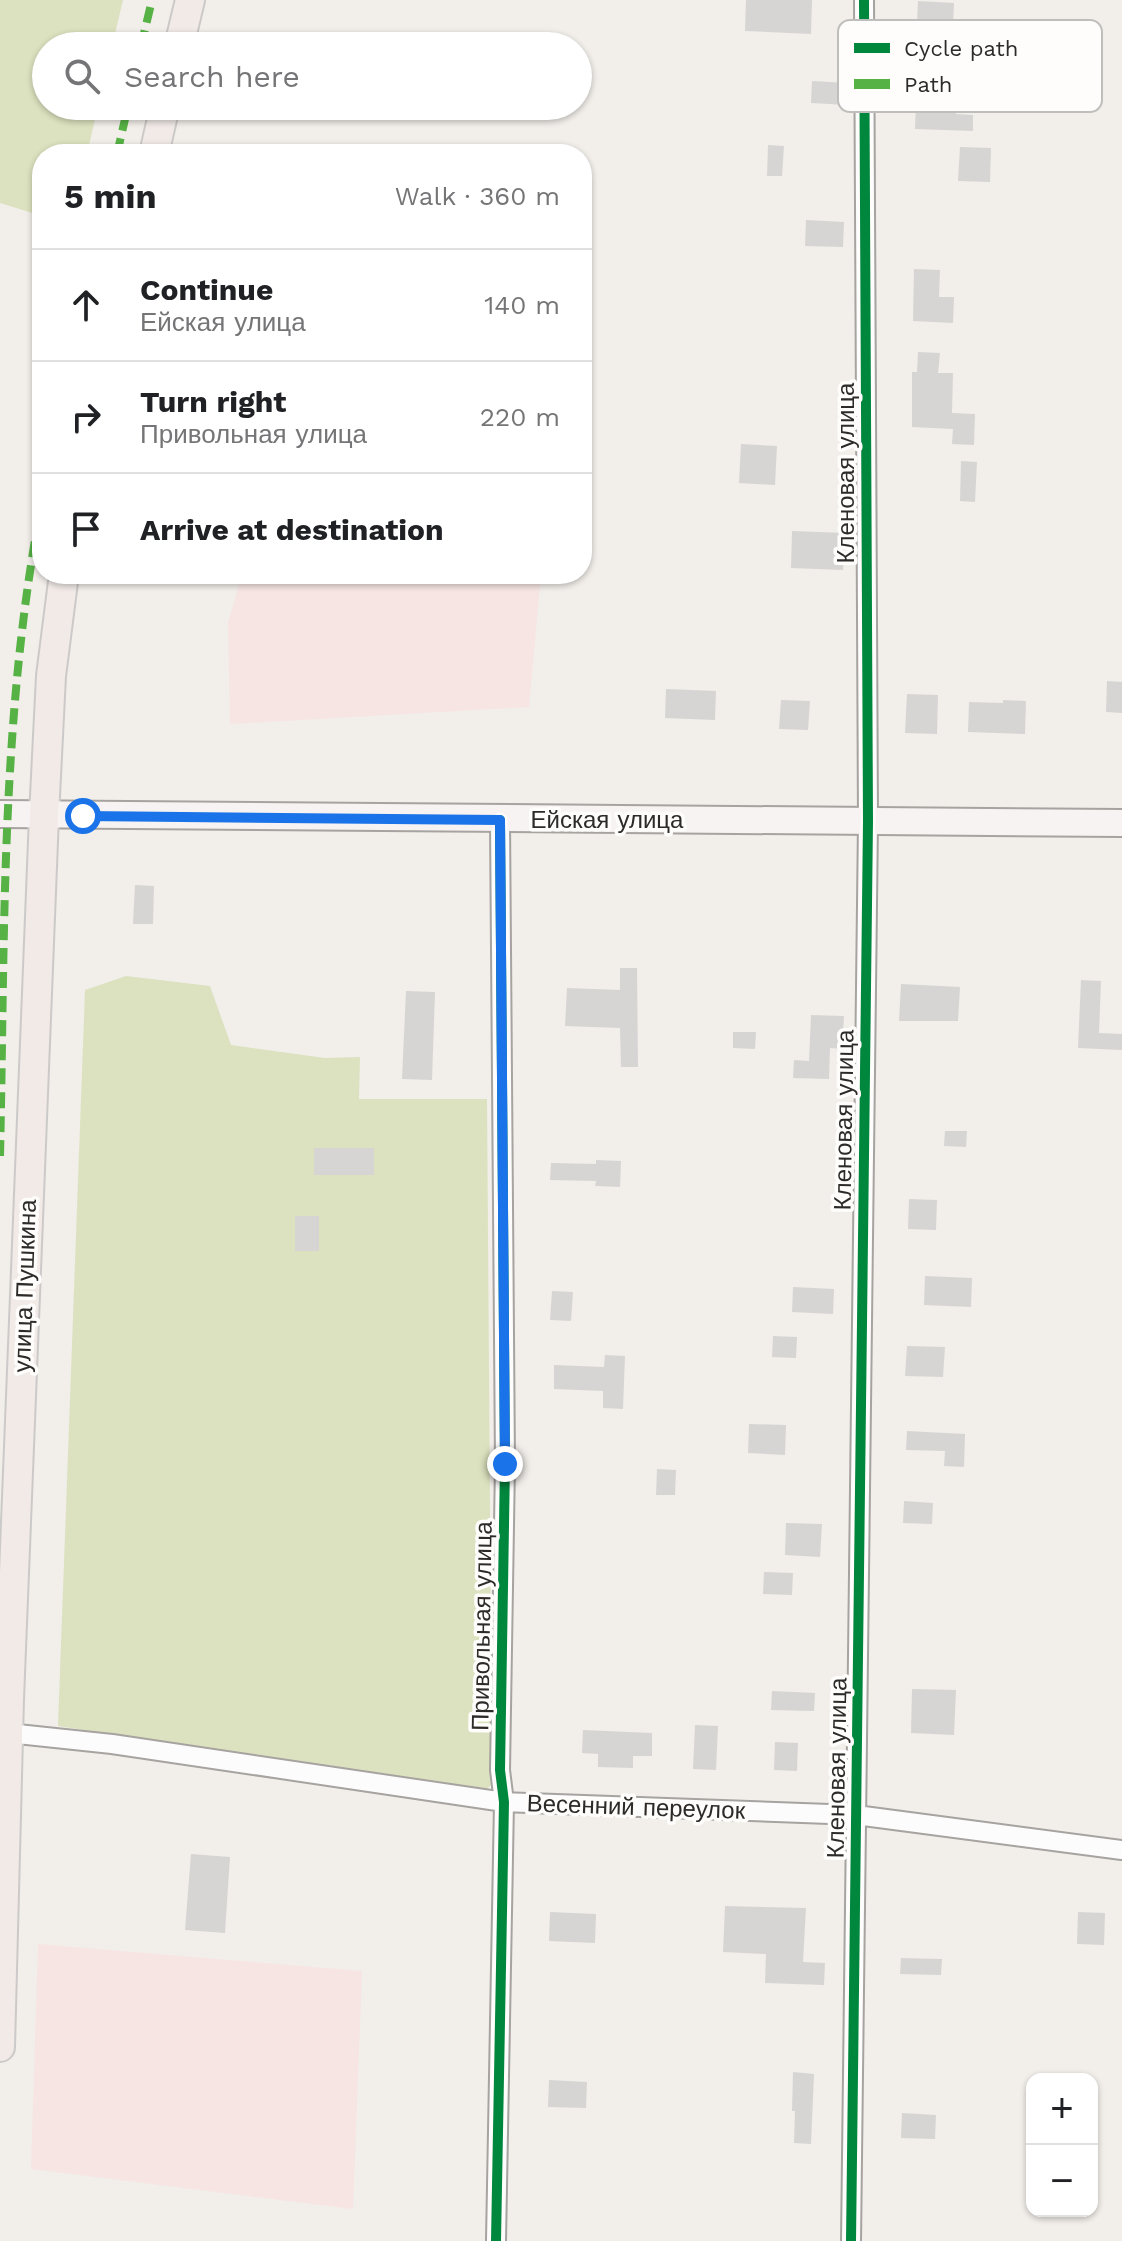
<!DOCTYPE html>
<html lang="en">
<head>
<meta charset="utf-8">
<style>
	:root { --surface:#fff; --page:#f2f2f2; --text:#202124; --muted:#757577; --line:#e0e0e0 }
	body { margin:0; font-family:"Work Sans",sans-serif; background:var(--page); color:var(--text) }
	.controls { position:absolute; right:24px; bottom:24px; display:grid; overflow:hidden; border-radius:16px; box-shadow:0 2px 6px #0004 }
	.controls button { width:72px; height:72px; display:grid; place-items:center; padding:0; border:0; border-bottom:2px solid var(--line); background:var(--surface); color:var(--text); font:40px sans-serif }
	.stop { position:absolute; width:24px; height:24px; margin:-18px; border:6px solid #1a73e8; border-radius:50%; background:#fff }
	.stop.end { background:#1a73e8; border-color:#fff; box-shadow:0 2px 8px #0008 }
	.list { margin:0; padding:0; list-style:none }
	h2 { display:flex; justify-content:space-between; align-items:center; height:104px; margin:0; padding:0 32px; font-size:34px }
	h2 small { font-size:26px; font-weight:400; color:var(--muted) }
	.list li { display:grid; grid-template-columns:52px 1fr auto; gap:24px; align-items:center; box-sizing:border-box; height:112px; padding:0 32px; border-top:2px solid var(--line) }
	.list b { display:block; font-size:30px; white-space:nowrap }
	.list p { margin:0; font-size:26px; white-space:nowrap; color:var(--muted) }
	.list em { font-size:26px; font-style:normal; color:var(--muted) }
	.icon { flex:none; width:44px; height:44px; fill:none; stroke:currentColor; stroke-width:2; stroke-linecap:round; stroke-linejoin:round }
	.map { position:relative; flex:none; width:1122px; height:2241px; overflow:hidden }
	.search { position:absolute; background:var(--surface); box-shadow:0 2px 6px #0004; left:32px; top:32px; width:560px; height:88px; display:flex; align-items:center; gap:20px; box-sizing:border-box; padding:0 28px; border-radius:44px; color:var(--muted); font-size:30px }
	.panel { position:absolute; background:var(--surface); box-shadow:0 2px 6px #0004; left:32px; top:144px; width:560px; height:440px; border-radius:32px }
	.map>svg:first-child { display:block }
</style>
</head>
<body>
<div class="map">
<svg width="1122" height="2241" viewBox="0 0 1122 2241">
	<rect width="100%" height="100%" fill="#f2eeea"/>
	<path fill="#f6e5e3" d="M 242,574 L 541,574 L 529,707 L 230,724 L 228,623 Z
		M 38,1944 L 362,1971 L 353,2209 L 31,2169 Z"/>
	<path fill="#dce2bf" d="M 0,0 L 123,0 L 112,46 L 46,46 L 46,106 L 98,106 L 87,154 L 42,154 L 42,216 L 0,203 Z
		M 126,976 L 210,986 L 231,1045 L 325,1058 L 360,1057 L 359,1099 L 487,1099 L 492,1784 L 484,1792 L 58,1726 L 85,990 Z"/>
	<path fill="#d7d5d4" d="M 746,0 L 812,0 L 811,34 L 745,31 Z
		M 918,1 L 954,3 L 952,52 L 958,53 L 956,114 L 973,115 L 973,131 L 915,129 L 917,73 L 926,73 L 928,23 L 917,23 Z
		M 812,81 L 848,83 L 847,105 L 811,103 Z
		M 768,145 L 784,146 L 782,176 L 767,176 Z
		M 960,147 L 991,148 L 990,182 L 958,181 Z
		M 806,220 L 844,222 L 843,247 L 805,246 Z
		M 914,269 L 940,270 L 939,297 L 954,297 L 953,323 L 913,321 Z
		M 918,352 L 940,353 L 938,373 L 953,373 L 952,413 L 975,414 L 974,445 L 952,444 L 953,429 L 912,427 L 912,372 L 917,372 Z
		M 741,444 L 777,446 L 775,485 L 739,483 Z
		M 961,461 L 977,462 L 975,502 L 960,501 Z
		M 792,531 L 845,533 L 843,570 L 791,568 Z
		M 1107,681 L 1122,682 L 1122,713 L 1106,712 Z
		M 666,689 L 716,691 L 715,720 L 665,718 Z
		M 907,694 L 938,695 L 937,734 L 905,733 Z
		M 781,700 L 810,701 L 808,730 L 779,729 Z
		M 1003,700 L 1026,701 L 1025,734 L 968,732 L 969,702 L 1003,703 Z
		M 135,885 L 154,886 L 153,924 L 133,924 Z
		M 620,968 L 637,968 L 638,1067 L 621,1067 L 620,1028 L 565,1026 L 567,988 L 620,990 Z
		M 1081,980 L 1101,981 L 1099,1033 L 1122,1034 L 1122,1050 L 1078,1048 Z
		M 901,984 L 960,987 L 958,1021 L 899,1021 Z
		M 406,991 L 435,992 L 432,1080 L 402,1079 Z
		M 811,1015 L 844,1016 L 842,1049 L 830,1048 L 829,1079 L 793,1078 L 794,1060 L 809,1061 Z
		M 733,1032 L 756,1032 L 755,1049 L 733,1048 Z
		M 945,1131 L 967,1131 L 966,1147 L 944,1146 Z
		M 314,1148 L 374,1148 L 374,1175 L 314,1175 Z
		M 596,1160 L 621,1161 L 620,1187 L 595,1186 L 596,1181 L 550,1180 L 551,1163 L 596,1164 Z
		M 909,1199 L 937,1200 L 936,1230 L 908,1229 Z
		M 295,1216 L 319,1216 L 319,1251 L 295,1251 Z
		M 925,1276 L 972,1278 L 971,1307 L 924,1305 Z
		M 793,1287 L 834,1289 L 833,1314 L 792,1312 Z
		M 552,1291 L 573,1292 L 571,1321 L 550,1320 Z
		M 773,1336 L 797,1337 L 796,1358 L 772,1357 Z
		M 907,1346 L 945,1347 L 943,1377 L 905,1376 Z
		M 605,1355 L 625,1356 L 623,1409 L 603,1408 L 603,1391 L 554,1389 L 554,1365 L 604,1367 Z
		M 749,1424 L 786,1425 L 785,1455 L 748,1453 Z
		M 907,1431 L 965,1434 L 964,1467 L 944,1466 L 945,1451 L 906,1450 Z
		M 657,1469 L 676,1470 L 675,1495 L 656,1495 Z
		M 904,1501 L 933,1503 L 932,1524 L 903,1523 Z
		M 786,1523 L 822,1524 L 820,1557 L 785,1555 Z
		M 764,1572 L 793,1573 L 792,1595 L 763,1594 Z
		M 912,1689 L 956,1690 L 954,1735 L 911,1733 Z
		M 772,1691 L 815,1693 L 814,1711 L 771,1710 Z
		M 695,1725 L 718,1726 L 716,1770 L 693,1769 Z
		M 583,1730 L 652,1733 L 652,1756 L 633,1756 L 633,1768 L 598,1767 L 598,1754 L 582,1753 Z
		M 775,1742 L 798,1743 L 797,1771 L 774,1770 Z
		M 191,1854 L 230,1857 L 225,1933 L 185,1930 Z
		M 725,1906 L 806,1908 L 803,1962 L 825,1963 L 824,1985 L 765,1983 L 766,1954 L 723,1952 Z
		M 550,1912 L 596,1914 L 595,1943 L 549,1941 Z
		M 1078,1912 L 1105,1913 L 1104,1945 L 1077,1944 Z
		M 901,1958 L 942,1959 L 941,1975 L 900,1974 Z
		M 793,2072 L 814,2074 L 811,2144 L 794,2143 L 795,2111 L 792,2111 Z
		M 549,2080 L 587,2082 L 586,2108 L 548,2107 Z
		M 902,2113 L 936,2115 L 935,2139 L 901,2138 Z"/>
	<g fill="none" stroke-linecap="round" stroke-linejoin="round">
		<g stroke="#a6a3a0" stroke-width="22">
			<path id="street" d="M 8,1733 L 112,1744 L 504,1802 L 856,1815 L 1122,1850
				M 496,2241 L 504,1802 L 500,1770 L 505,1464 L 500,820
				M 851,2241 L 868,821 L 864,0"/>
		</g>
		<g stroke="#a6a3a0" stroke-width="30">
			<path id="secondary" d="M 0,814 L 1122,823"/>
		</g>
		<g stroke="#cccac9" stroke-width="32">
			<path id="primary" d="M 179,46 L 190,0
				M 154,154 L 165,106
				M 0,2047 L 9,1699 L 44,816 L 51,676 L 64,574"/>
		</g>
		<use href="#street" stroke="#fdfcfc" stroke-width="18"/>
		<use href="#secondary" stroke="#f7f3f2" stroke-width="26"/>
		<use href="#primary" stroke="#f1eae7" stroke-width="28"/>
		<path stroke="#56b245" stroke-width="8" stroke-dasharray="16 8" stroke-linecap="butt" d="M 141,46 L 152,0
			M 117,154 L 128,106
			M 0,1156 C 5,939 0,716 42,502"/>
		<g stroke="#fefdfb" stroke-width="15">
			<path id="cycleway" d="M 496,2241 L 504,1802 L 500,1770 L 505,1464 L 500,820
				M 851,2241 L 868,821 L 864,0"/>
		</g>
		<use href="#cycleway" stroke="#00873e" stroke-width="10"/>
	</g>
	<g fill="none" stroke-linecap="round" stroke-linejoin="round">
		<path stroke="#1a73e8" stroke-width="10" d="M 83,816 L 500,820 L 505,1464"/>
	</g>
	<g text-anchor="middle" dominant-baseline="central" stroke-width="7" stroke-linejoin="round" paint-order="stroke">
		<g font-size="24" fill="#2d2a28" stroke="#fefdfb">
			<text transform="translate(846 473) rotate(-90)">Кленовая улица</text>
			<text x="607" y="820">Ейская улица</text>
			<text transform="translate(844 1120) rotate(-89)">Кленовая улица</text>
			<text transform="translate(25 1286) rotate(-88)">улица Пушкина</text>
			<text transform="translate(482 1626) rotate(-89)">Привольная улица</text>
			<text transform="translate(837 1768) rotate(-89)">Кленовая улица</text>
			<text transform="translate(636 1807) rotate(2)">Весенний переулок</text>
		</g>
	</g>
	<rect x="838" y="20" width="264" height="92" rx="12" fill="#fefdfb" stroke="#bfbebc" stroke-width="2"/>
	<rect x="854" y="43" width="36" height="10" fill="#00873e"/>
	<rect x="854" y="79" width="36" height="10" fill="#56b245"/>
	<g font-size="22" fill="#2d2a28">
		<text x="904" y="56">Cycle path</text>
		<text x="904" y="92">Path</text>
	</g>
</svg>
<div class="controls">
<button>+</button>
<button>−</button>
</div>
<div class="stop" style="left:83px;top:816px"></div>
<div class="stop end" style="left:505px;top:1464px"></div>
<div class="search"><svg class="icon" aria-label="search" viewBox="0 0 24 24"><circle cx="10" cy="10" r="6"/><path d="M15 15l6 6"/></svg>Search here</div>
<section class="panel">
<h2>5 min<small>Walk · 360 m</small></h2>
<ul class="list">
<li><svg class="icon" aria-label="ahead" viewBox="0 0 24 24"><path d="M12 20V5M6 11l6-6 6 6"/></svg><div><b>Continue</b><p>Ейская улица</p></div><em>140 m</em></li>
<li><svg class="icon" aria-label="right" viewBox="0 0 24 24"><path d="M7 20v-9h11M14 6l5 5-5 5"/></svg><div><b>Turn right</b><p>Привольная улица</p></div><em>220 m</em></li>
<li><svg class="icon" aria-label="arrive" viewBox="0 0 24 24"><path d="M6 21V4h12l-3 4 3 4H6"/></svg><div><b>Arrive at destination</b></div></li>
</ul>
</section>
</div>
</body>
</html>
